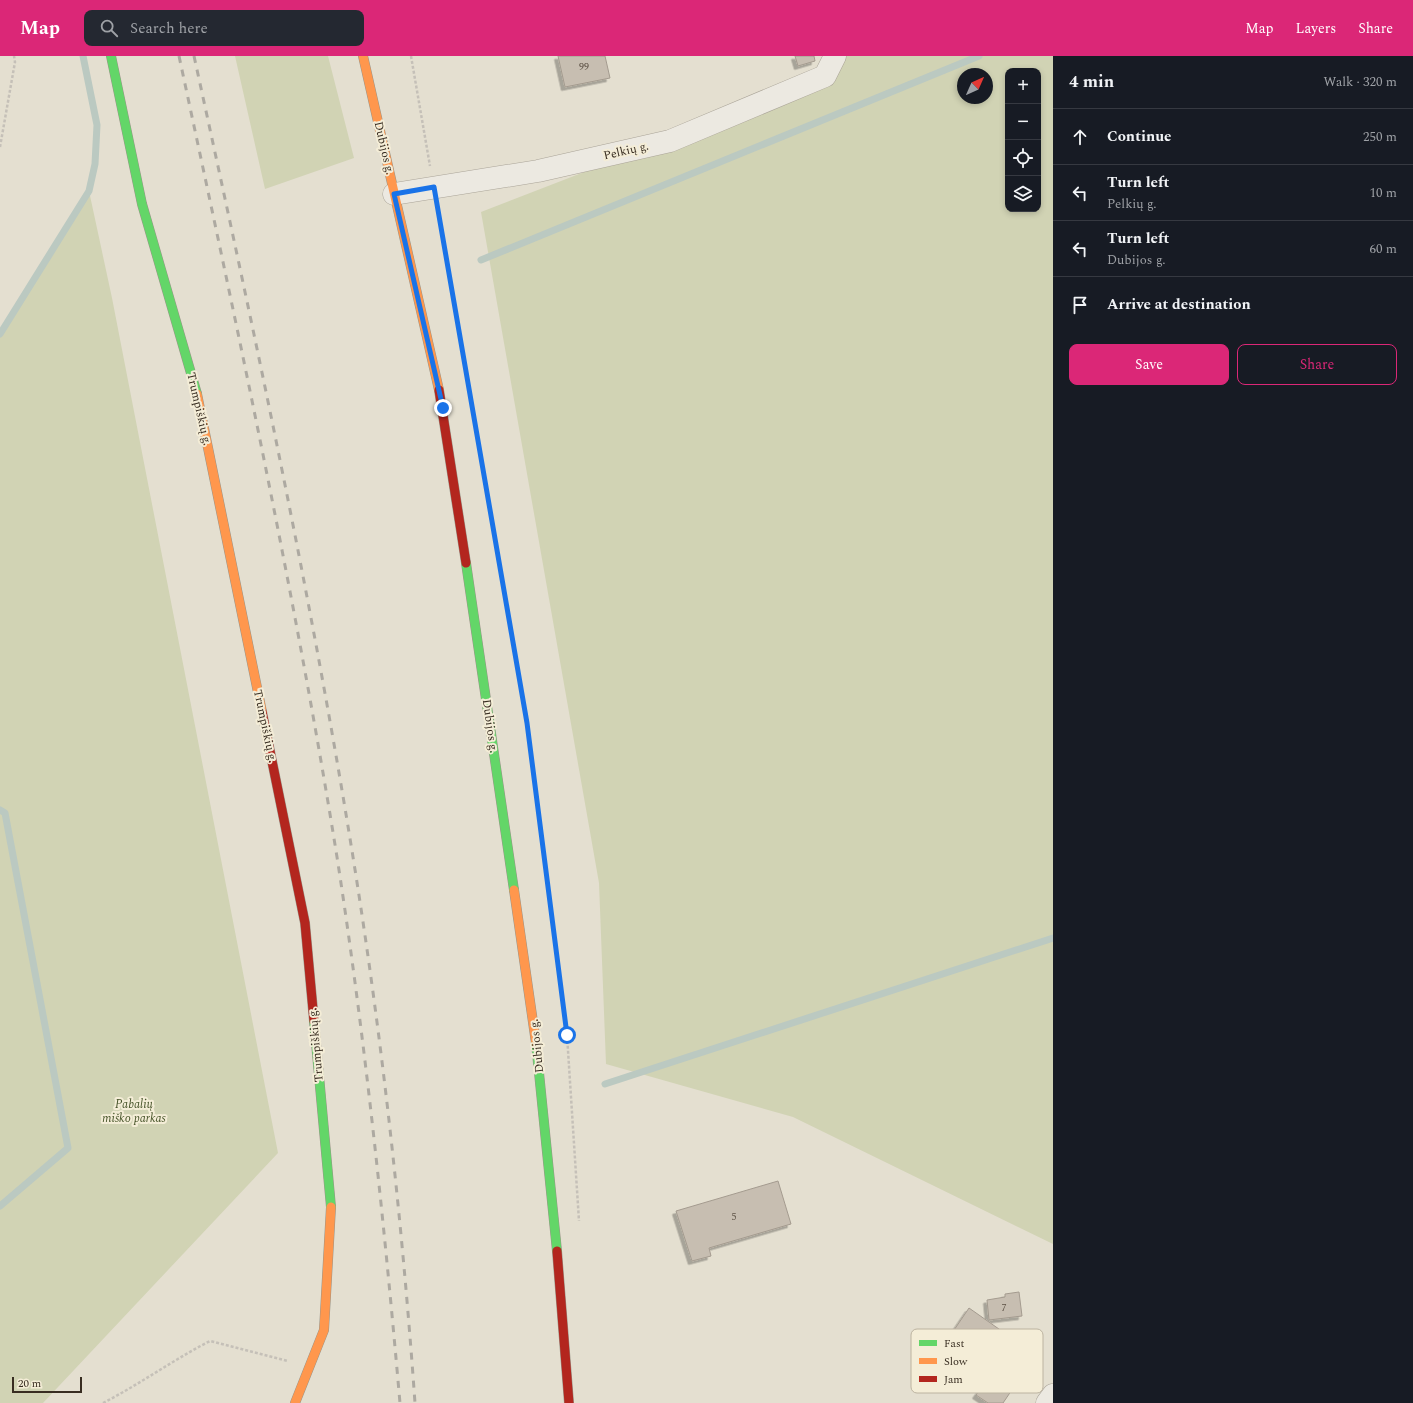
<!DOCTYPE html>
<html lang="en">
<head>
<meta charset="utf-8">
<style>
	:root { --surface:#171b24; --page:#242831; --text:#f1f3f6; --muted:#9ea1a6; --line:#363941; --accent:#db2777 }
	body { margin:0; font-family:Spectral,serif; background:var(--page); color:var(--text) }
	.controls { position:absolute; right:12px; top:12px; display:grid; overflow:hidden; border-radius:8px; box-shadow:0 2px 6px #0003 }
	.controls button { width:36px; height:36px; display:grid; place-items:center; padding:0; border:0; border-bottom:1px solid var(--line); background:var(--surface); color:var(--text); font:20px sans-serif }
	.compass { position:absolute; left:957px; top:12px; width:36px; height:36px; border-radius:50%; background:var(--surface); box-shadow:0 2px 6px #0003; rotate:45deg }
	.scale { position:absolute; left:12px; bottom:10px; width:70px; box-sizing:border-box; padding-left:4px; border:2px solid #382d21; border-top:0; font-size:11px; line-height:14px; white-space:nowrap; color:#382d21; -webkit-text-stroke:3px #f4edd7; paint-order:stroke }
	.stop { position:absolute; width:12px; height:12px; margin:-9px; border:3px solid #1a73e8; border-radius:50%; background:#fff }
	.stop.end { background:#1a73e8; border-color:#fff; box-shadow:0 1px 4px #0008 }
	.list { margin:0; padding:0; list-style:none }
	h2 { display:flex; justify-content:space-between; align-items:center; height:52px; margin:0; padding:0 16px; font-size:17px }
	h2 small { font-size:13px; font-weight:400; color:var(--muted) }
	.list li { display:grid; grid-template-columns:26px 1fr auto; gap:12px; align-items:center; box-sizing:border-box; height:56px; padding:0 16px; border-top:1px solid var(--line) }
	.list b { display:block; font-size:15px; white-space:nowrap }
	.list p { margin:0; font-size:13px; white-space:nowrap; color:var(--muted) }
	.list em { font-size:13px; font-style:normal; color:var(--muted) }
	.actions { display:flex; gap:8px; padding:12px 16px }
	.actions a { flex:1; padding:9px 0; border:1px solid var(--accent); border-radius:8px; text-align:center; font-size:14px; color:var(--accent) }
	.actions .main { background:var(--accent); color:#fff }
	.icon { flex:none; width:22px; height:22px; fill:none; stroke:currentColor; stroke-width:2; stroke-linecap:round; stroke-linejoin:round }
	.map { position:relative; flex:none; width:1053px; height:1347px; overflow:hidden }
	header { display:flex; align-items:center; gap:24px; box-sizing:border-box; height:56px; padding:0 20px; background:var(--accent); color:#fff }
	header strong { font-size:19px }
	nav { display:flex; gap:22px; margin-inline-start:auto; font-size:14px }
	.search { width:280px; height:36px; background:var(--page); display:flex; align-items:center; gap:10px; box-sizing:border-box; padding:0 14px; border-radius:8px; color:var(--muted); font-size:15px }
	main { display:flex }
	aside { flex:1; background:var(--surface) }
	.map>svg:first-child { display:block }
</style>
</head>
<body>
<header>
<strong>Map</strong>
<div class="search"><svg class="icon" aria-label="search" viewBox="0 0 24 24"><circle cx="10" cy="10" r="6"/><path d="M15 15l6 6"/></svg>Search here</div>
<nav><a>Map</a><a>Layers</a><a>Share</a></nav>
</header>
<main>
<div class="map">
<svg width="1053" height="1347" viewBox="0 0 1053 1347">
	<defs>
		<filter id="shadow"><feDropShadow dx="-3.5" dy="3.5" stdDeviation="0" flood-color="#0004"/></filter>
	</defs>
	<rect width="100%" height="100%" fill="#e4dfd0"/>
	<path fill="#d1d3b4" fill-rule="evenodd" d="M 235,0 L 328,0 L 354,102 L 265,133 Z
		M 846,0 L 1053,0 L 1053,1188 L 793,1061 L 606,1008 L 599,827 L 481,156 L 825,23 ZM 1008,15 L 1038,15 L 1038,153 L 1008,153 ZM 963,18 L 987,18 L 987,42 L 963,42 Z
		M 89,135 L 112,242 L 278,1097 L 43,1347 L 0,1347 L 0,278 Z"/>
	<g fill="none" stroke-linecap="round" stroke-linejoin="round">
		<path stroke="#bbc9c1" stroke-width="7" d="M 481,204 L 979,0
			M 0,278 L 89,135 L 95,108 L 97,69 L 83,0
			M 0,754 L 5,757 L 68,1092 L 0,1150
			M 605,1028 L 1053,882"/>
	</g>
	<path fill="#c7beb1" stroke="#a49b8f" filter="url(#shadow)" d="M 558,0 L 605,0 L 610,22 L 565,31 Z
		M 795,0 L 814,0 L 815,5 L 798,10 Z
		M 778,1125 L 791,1168 L 709,1192 L 711,1200 L 692,1205 L 676,1155 Z
		M 1019,1236 L 1022,1260 L 989,1264 L 987,1244 L 1005,1241 L 1005,1238 Z
		M 969,1252 L 1016,1285 L 1019,1280 L 1039,1294 L 1003,1347 L 988,1347 L 976,1339 L 998,1308 L 952,1277 Z"/>
	<g fill="none" stroke-linecap="round" stroke-linejoin="round">
		<g stroke="#aaa498" stroke-width="23">
			<path id="street" d="M 394,138 L 538,115 L 670,85 L 825,20 L 835,0
				M 1047,1347 L 1053,1339"/>
		</g>
		<g stroke="#999488" stroke-width="10">
			<path id="fast" d="M 111,0 L 142,148 L 197,338
				M 466,507 L 514,834
				M 314,965 L 331,1151
				M 536,987 L 557,1195"/>
		</g>
		<g stroke="#999488" stroke-width="10">
			<path id="slow" d="M 363,0 L 439,334
				M 197,338 L 262,656
				M 514,834 L 536,987
				M 295,1347 L 324,1274 L 331,1151"/>
		</g>
		<g stroke="#999488" stroke-width="10">
			<path id="jam" d="M 439,334 L 466,507
				M 262,656 L 305,867 L 314,965
				M 557,1195 L 569,1347"/>
		</g>
		<path stroke="#c5c0b8" stroke-width="2.5" stroke-dasharray="3 2" stroke-linecap="butt" d="M 411,0 L 430,110
			M 0,91 L 15,6 L 14,0
			M 438,155 L 527,667 L 567,979 L 579,1165
			M 103,1347 C 140,1328 173,1304 210,1285 L 288,1305"/>
		<use href="#street" stroke="#ece9e1" stroke-width="22"/>
		<use href="#fast" stroke="#63d668" stroke-width="9"/>
		<use href="#slow" stroke="#ff974d" stroke-width="9"/>
		<use href="#jam" stroke="#b3261e" stroke-width="9"/>
		<path stroke="#ada9a1" stroke-width="3" stroke-dasharray="7 7" stroke-linecap="butt" d="M 179,0 C 236,266 294,533 337,801 C 365,982 384,1165 400,1347
			M 194,0 C 252,266 310,533 353,801 C 382,982 402,1164 415,1347"/>
	</g>
	<g fill="none" stroke-linecap="round" stroke-linejoin="round">
		<path stroke="#1a73e8" stroke-width="5" d="M 443,352 L 394,138 L 434,131 L 527,667 L 567,979"/>
	</g>
	<g text-anchor="middle" dominant-baseline="central" stroke-width="4" stroke-linejoin="round" paint-order="stroke">
		<g font-size="10" fill="#5c5145">
			<text x="584" y="11">99</text>
			<text x="734" y="1161">5</text>
			<text x="1004" y="1252">7</text>
		</g>
		<g font-size="12" fill="#382d21" stroke="#f4edd7">
			<text transform="translate(384 92) rotate(77)">Dubijos g.</text>
			<text transform="translate(626 95) rotate(-13)">Pelkių g.</text>
			<text transform="translate(199 353) rotate(77)">Trumpiškių g.</text>
			<text transform="translate(265 670) rotate(78)">Trumpiškių g.</text>
			<text transform="translate(490 670) rotate(82)">Dubijos g.</text>
			<text transform="translate(316 989) rotate(-95)">Trumpiškių g.</text>
			<text transform="translate(537 990) rotate(-96)">Dubijos g.</text>
		</g>
		<g font-size="12" font-style="italic" fill="#465329" stroke="#f4edd7">
			<text x="134" y="1048">Pabalių<tspan x="134" dy="14">miško parkas</tspan></text>
		</g>
	</g>
	<rect x="911" y="1273" width="132" height="64" rx="6" fill="#f4edd7" stroke="#bcb3a0" stroke-width="1"/>
	<rect x="919" y="1284" width="18" height="6" fill="#63d668"/>
	<rect x="919" y="1302" width="18" height="6" fill="#ff974d"/>
	<rect x="919" y="1320" width="18" height="6" fill="#b3261e"/>
	<g font-size="11" fill="#382d21">
		<text x="944" y="1291">Fast</text>
		<text x="944" y="1309">Slow</text>
		<text x="944" y="1327">Jam</text>
	</g>
</svg>
<div class="controls">
<button>+</button>
<button>−</button>
<button><svg class="icon" aria-label="locate" viewBox="0 0 24 24"><circle cx="12" cy="12" r="6"/><path d="M12 2v4M12 18v4M2 12h4M18 12h4"/></svg></button>
<button><svg class="icon" aria-label="layers" viewBox="0 0 24 24"><path d="M12 4l9 5-9 5-9-5zM3 14l9 5 9-5"/></svg></button>
</div>
<svg class="compass" viewBox="-18 -18 36 36"><path d="M0-13l5 13h-10z" fill="#e53935"/><path d="M0 13l5-13h-10z" fill="#9ea1a6"/></svg>
<div class="scale">20 m</div>
<div class="stop" style="left:567px;top:979px"></div>
<div class="stop end" style="left:443px;top:352px"></div>
</div>
<aside>
<h2>4 min<small>Walk · 320 m</small></h2>
<ul class="list">
<li><svg class="icon" aria-label="ahead" viewBox="0 0 24 24"><path d="M12 20V5M6 11l6-6 6 6"/></svg><div><b>Continue</b></div><em>250 m</em></li>
<li><svg class="icon" aria-label="left" viewBox="0 0 24 24"><path d="M17 20v-9H6M10 6l-5 5 5 5"/></svg><div><b>Turn left</b><p>Pelkių g.</p></div><em>10 m</em></li>
<li><svg class="icon" aria-label="left" viewBox="0 0 24 24"><path d="M17 20v-9H6M10 6l-5 5 5 5"/></svg><div><b>Turn left</b><p>Dubijos g.</p></div><em>60 m</em></li>
<li><svg class="icon" aria-label="arrive" viewBox="0 0 24 24"><path d="M6 21V4h12l-3 4 3 4H6"/></svg><div><b>Arrive at destination</b></div></li>
</ul>
<div class="actions"><a class="main">Save</a><a>Share</a></div>
</aside>
</main>
</body>
</html>
